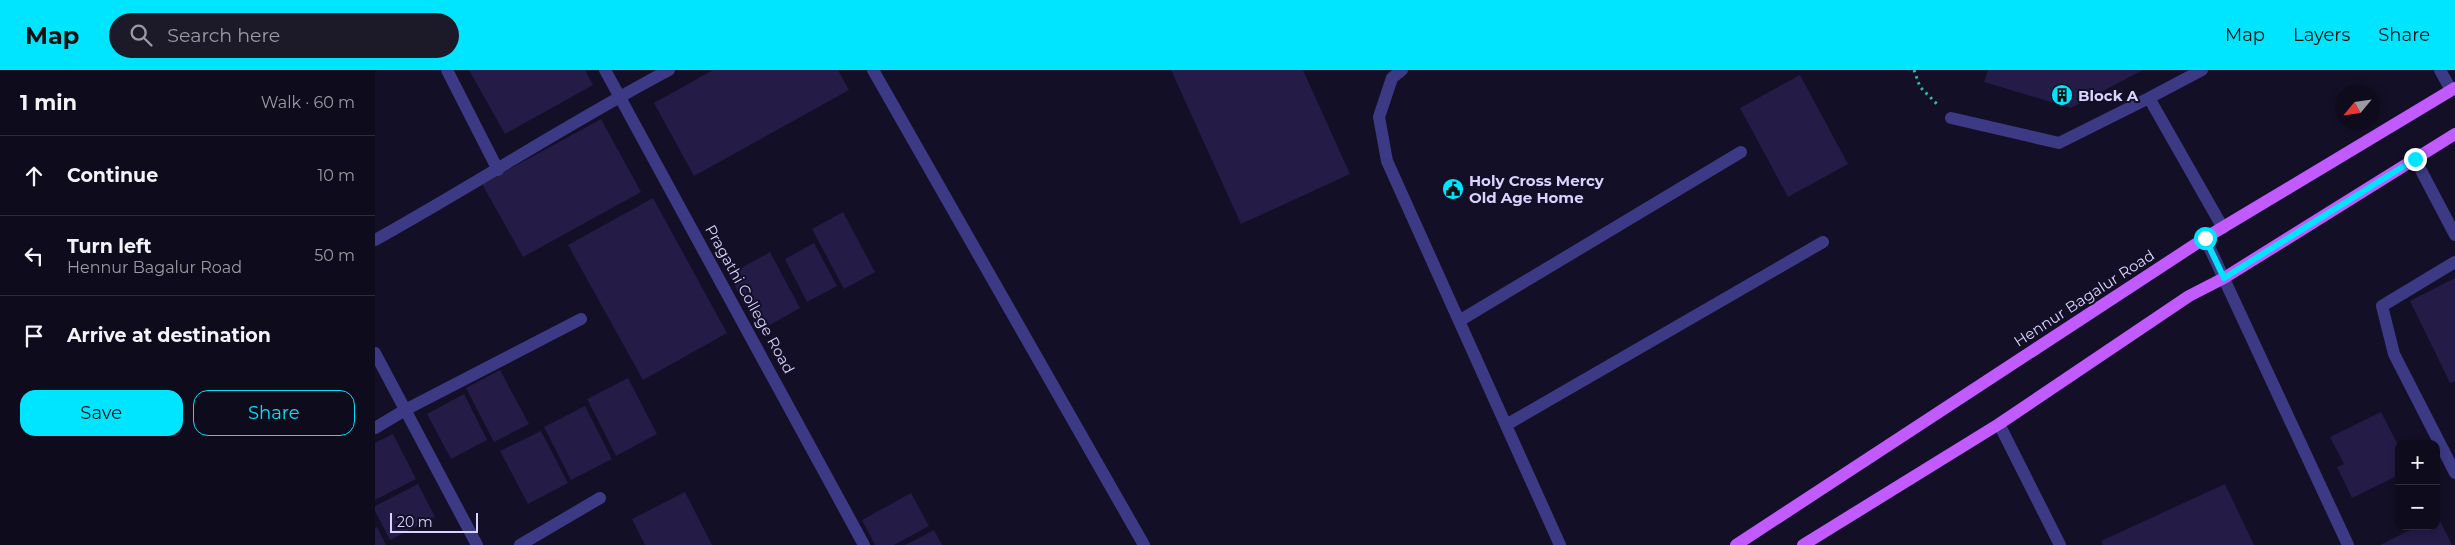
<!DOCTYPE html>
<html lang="en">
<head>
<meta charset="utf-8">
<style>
	:root { --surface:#0e0b1c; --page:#1c1929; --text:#f1f3f6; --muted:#9b9ba3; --line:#2e2b3b; --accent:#00e5ff }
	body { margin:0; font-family:Montserrat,sans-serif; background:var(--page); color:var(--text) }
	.controls { position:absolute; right:15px; bottom:15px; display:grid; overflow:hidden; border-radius:10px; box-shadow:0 2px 8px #0003 }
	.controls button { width:45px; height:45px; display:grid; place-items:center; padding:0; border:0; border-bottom:1px solid var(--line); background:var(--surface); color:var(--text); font:25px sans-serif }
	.compass { position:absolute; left:1960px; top:15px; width:45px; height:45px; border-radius:50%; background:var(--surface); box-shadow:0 2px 8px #0003; rotate:241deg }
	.scale { position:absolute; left:15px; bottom:12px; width:88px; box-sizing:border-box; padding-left:5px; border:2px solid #d9d4ff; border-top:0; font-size:14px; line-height:18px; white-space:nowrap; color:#d9d4ff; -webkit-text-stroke:4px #130f26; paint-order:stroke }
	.stop { position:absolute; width:15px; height:15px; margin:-11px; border:4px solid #00e5ff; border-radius:50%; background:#fff }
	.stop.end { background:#00e5ff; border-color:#fff; box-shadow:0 1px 5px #0008 }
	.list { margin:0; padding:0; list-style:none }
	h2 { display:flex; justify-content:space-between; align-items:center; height:65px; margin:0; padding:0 20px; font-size:21px }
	h2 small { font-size:16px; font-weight:400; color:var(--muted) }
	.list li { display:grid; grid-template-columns:32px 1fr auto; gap:15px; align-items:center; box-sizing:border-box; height:80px; padding:0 20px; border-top:1px solid var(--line) }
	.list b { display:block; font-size:19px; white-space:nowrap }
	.list p { margin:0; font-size:16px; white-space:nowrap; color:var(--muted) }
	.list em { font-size:16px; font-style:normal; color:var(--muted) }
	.actions { display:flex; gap:10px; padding:15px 20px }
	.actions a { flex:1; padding:11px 0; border:1px solid var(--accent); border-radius:15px; text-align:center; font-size:18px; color:var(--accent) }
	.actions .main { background:var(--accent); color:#111 }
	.icon { flex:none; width:28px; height:28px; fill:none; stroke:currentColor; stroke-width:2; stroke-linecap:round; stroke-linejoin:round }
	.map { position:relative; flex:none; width:2080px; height:475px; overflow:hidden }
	header { display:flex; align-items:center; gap:30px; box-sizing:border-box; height:70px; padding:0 25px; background:var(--accent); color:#111 }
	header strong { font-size:24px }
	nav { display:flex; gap:28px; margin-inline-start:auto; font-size:18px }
	.search { width:350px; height:45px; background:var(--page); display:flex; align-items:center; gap:12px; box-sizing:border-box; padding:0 18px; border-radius:28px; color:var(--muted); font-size:19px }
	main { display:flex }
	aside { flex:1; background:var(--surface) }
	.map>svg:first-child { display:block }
</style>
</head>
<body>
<header>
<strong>Map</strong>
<div class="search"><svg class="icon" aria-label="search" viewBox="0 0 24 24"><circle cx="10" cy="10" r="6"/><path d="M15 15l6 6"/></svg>Search here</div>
<nav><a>Map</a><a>Layers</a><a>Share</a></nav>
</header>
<main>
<aside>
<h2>1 min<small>Walk · 60 m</small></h2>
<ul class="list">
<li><svg class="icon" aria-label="ahead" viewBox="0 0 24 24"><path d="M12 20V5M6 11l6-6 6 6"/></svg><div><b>Continue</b></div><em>10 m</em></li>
<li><svg class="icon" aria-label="left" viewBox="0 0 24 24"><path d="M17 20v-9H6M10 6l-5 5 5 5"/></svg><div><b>Turn left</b><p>Hennur Bagalur Road</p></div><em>50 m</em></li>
<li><svg class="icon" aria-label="arrive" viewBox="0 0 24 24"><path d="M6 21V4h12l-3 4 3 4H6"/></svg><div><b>Arrive at destination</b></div></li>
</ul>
<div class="actions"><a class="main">Save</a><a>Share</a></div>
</aside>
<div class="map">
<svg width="2080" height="475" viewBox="0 0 2080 475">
	<rect width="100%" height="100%" fill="#130f26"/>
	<path fill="#241b47" d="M 94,0 L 210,0 L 218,15 L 130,64 Z
		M 338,0 L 463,0 L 474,20 L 319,106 L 279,33 Z
		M 796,0 L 928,0 L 975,104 L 866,154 Z
		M 1613,0 L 1768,0 L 1696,38 L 1609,12 Z
		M 1425,5 L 1473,94 L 1413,127 L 1365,38 Z
		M 226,49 L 266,122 L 148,187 L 107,114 Z
		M 278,128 L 352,263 L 268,310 L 193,175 Z
		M 468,142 L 500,202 L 469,219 L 437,159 Z
		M 439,173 L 462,216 L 432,232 L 410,189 Z
		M 395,182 L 425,238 L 384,261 L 354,205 Z
		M 2080,208 L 2080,311 L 2075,313 L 2035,231 Z
		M 125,300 L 154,354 L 119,372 L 91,318 Z
		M 253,308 L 282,364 L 241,386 L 212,329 Z
		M 89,324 L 112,370 L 76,389 L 52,344 Z
		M 210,336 L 237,389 L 196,410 L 169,357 Z
		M 2006,342 L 2024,377 L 2024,405 L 1977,428 L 1962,397 L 1969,394 L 1955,367 Z
		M 166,361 L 193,413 L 153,434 L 125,381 Z
		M 18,364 L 41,409 L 0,430 L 0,373 Z
		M 43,414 L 60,447 L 15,470 L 0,441 L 0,436 Z
		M 1850,414 L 1879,475 L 1728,475 L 1726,471 Z
		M 310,422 L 337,475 L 270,475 L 257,449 Z
		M 536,423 L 554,456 L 519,475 L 500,475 L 487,450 Z
		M 2061,447 L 2063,447 L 2077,475 L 2005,475 L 2043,456 L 2061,456 Z
		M 2,457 L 11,475 L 0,475 L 0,458 Z
		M 559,460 L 567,475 L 530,475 Z"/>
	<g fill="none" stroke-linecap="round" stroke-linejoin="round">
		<path stroke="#2fb8b0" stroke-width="3" stroke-dasharray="2.5 4" stroke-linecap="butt" d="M 1539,0 L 1545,17 L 1562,34"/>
		<path stroke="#3d3a85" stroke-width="12" d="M 1027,0 L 1017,8 L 1004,47 L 1012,91 L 1185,475
			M 2065,0 L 2076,20
			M 1774,28 L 1827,0
			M 1576,48 L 1684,73 L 1774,28 L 1848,158
			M 1084,251 L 1366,82
			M 1131,355 L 1448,172"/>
		<path stroke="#3d3a85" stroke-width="12" d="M 72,0 L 123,100
			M 230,0 L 489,475
			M 498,0 L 769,475
			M 2040,89 L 2080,165
			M 1830,168 L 1973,475
			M 0,170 C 99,115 194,53 294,0
			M 2080,192 L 2007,236 L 2019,284 L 2080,403
			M 0,283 L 102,475
			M 1624,354 L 1685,475
			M 0,358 L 30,340 L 206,249
			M 145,475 L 225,428"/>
		<path stroke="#c25bff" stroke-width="12" d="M 1361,475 L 1830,168 L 2080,18
			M 1428,475 L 1624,354 L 1814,226 L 1849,208 L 2080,64"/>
	</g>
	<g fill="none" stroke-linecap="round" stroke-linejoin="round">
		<path stroke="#00e5ff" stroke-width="6" d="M 1830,168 L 1849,208 L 2040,89"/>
	</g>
	<defs>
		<g id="building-disc" transform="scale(1.125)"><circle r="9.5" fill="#00e5ff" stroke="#130f26"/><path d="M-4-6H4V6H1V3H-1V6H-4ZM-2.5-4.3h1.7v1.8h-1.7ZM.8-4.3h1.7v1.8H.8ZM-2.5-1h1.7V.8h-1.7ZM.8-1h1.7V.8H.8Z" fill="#111"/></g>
		<g id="civic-disc" transform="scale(1.125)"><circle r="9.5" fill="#00e5ff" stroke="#130f26"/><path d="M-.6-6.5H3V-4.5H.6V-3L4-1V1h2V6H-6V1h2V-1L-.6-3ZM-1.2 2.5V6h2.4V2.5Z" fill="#111"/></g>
	</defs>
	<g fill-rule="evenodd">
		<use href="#building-disc" x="1687" y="25"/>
		<use href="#civic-disc" x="1078" y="119"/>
	</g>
	<g text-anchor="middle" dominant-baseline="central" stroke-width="4" stroke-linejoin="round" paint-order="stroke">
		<g font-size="15" font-weight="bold" fill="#d9d4ff" stroke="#130f26" text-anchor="start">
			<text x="1703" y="25">Block A</text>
			<text x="1094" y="110">Holy Cross Mercy<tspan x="1094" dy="17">Old Age Home</tspan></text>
		</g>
		<g font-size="15" fill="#d9d4ff" stroke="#130f26">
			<text transform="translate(1709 228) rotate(-33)">Hennur Bagalur Road</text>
			<text transform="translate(375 229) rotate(61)">Pragathi College Road</text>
		</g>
	</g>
</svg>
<div class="controls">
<button>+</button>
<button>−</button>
</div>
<svg class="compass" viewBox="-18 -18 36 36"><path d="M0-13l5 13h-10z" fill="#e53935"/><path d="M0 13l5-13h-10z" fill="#9b9ba3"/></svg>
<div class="scale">20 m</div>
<div class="stop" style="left:1830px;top:168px"></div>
<div class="stop end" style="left:2040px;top:89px"></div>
</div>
</main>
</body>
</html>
